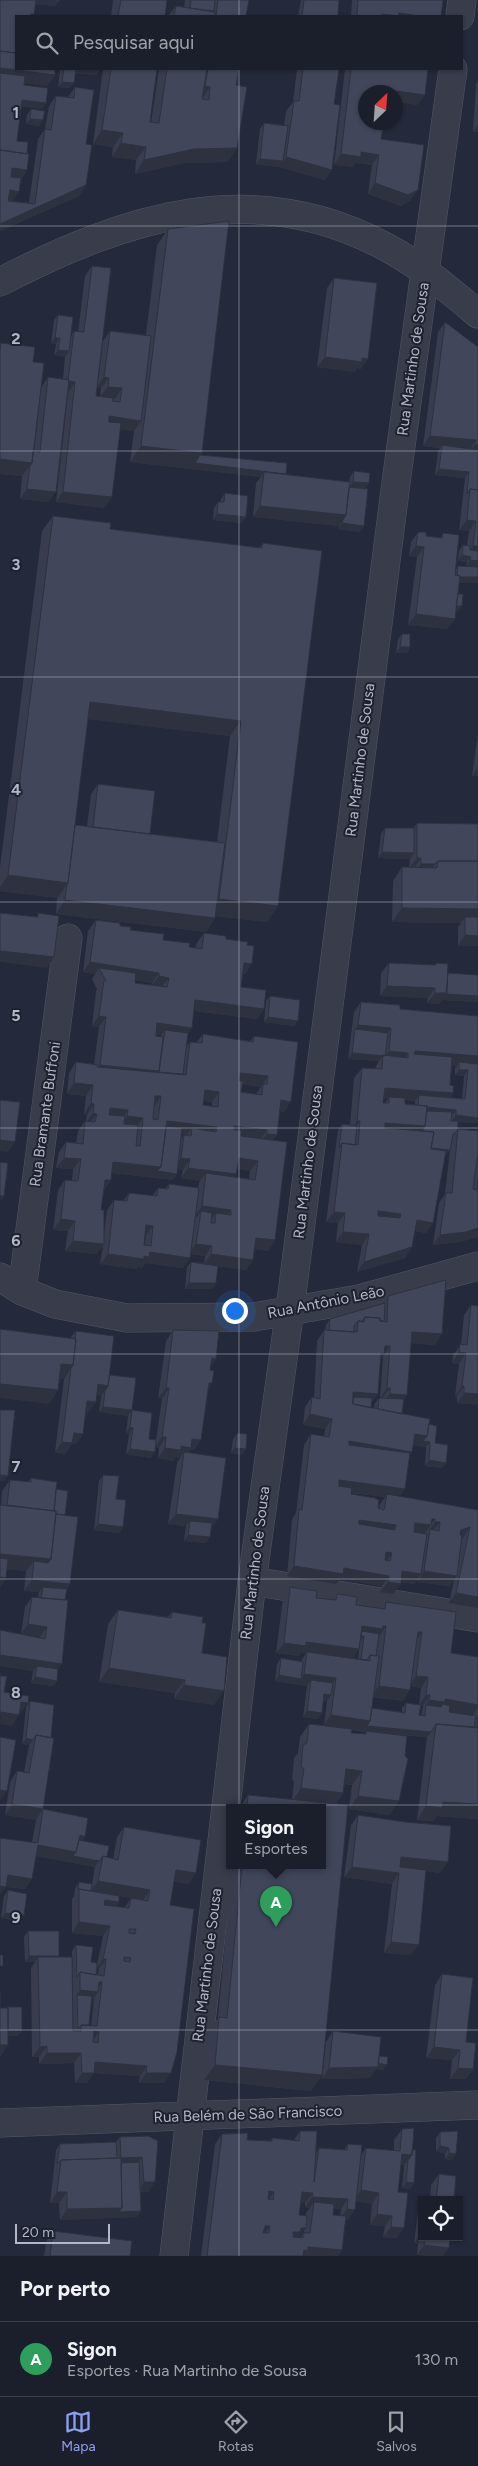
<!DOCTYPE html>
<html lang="pt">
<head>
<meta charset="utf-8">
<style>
	:root { --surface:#1b1f2c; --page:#282c38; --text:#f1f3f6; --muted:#a0a2a9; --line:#393d48; --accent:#8d9ff2 }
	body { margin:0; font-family:Figtree,sans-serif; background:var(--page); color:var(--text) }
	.controls { position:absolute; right:15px; bottom:15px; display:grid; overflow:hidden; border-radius:0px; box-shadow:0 1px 4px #0004 }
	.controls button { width:45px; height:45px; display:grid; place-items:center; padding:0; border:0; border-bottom:1px solid var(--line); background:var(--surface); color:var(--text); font:25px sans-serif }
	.compass { position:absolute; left:358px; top:85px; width:45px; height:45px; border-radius:50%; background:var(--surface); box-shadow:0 1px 4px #0004; rotate:25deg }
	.scale { position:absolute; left:15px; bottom:12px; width:95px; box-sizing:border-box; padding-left:5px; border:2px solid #b3b7c7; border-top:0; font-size:14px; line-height:18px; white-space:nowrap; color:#b3b7c7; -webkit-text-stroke:4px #1d2130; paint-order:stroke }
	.you { position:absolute; left:234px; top:1310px; width:18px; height:18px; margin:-12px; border:4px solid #fff; border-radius:50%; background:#1a73e8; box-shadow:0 0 0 8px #1a73e833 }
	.badge { display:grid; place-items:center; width:32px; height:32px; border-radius:50%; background:var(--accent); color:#fff; font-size:16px; font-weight:700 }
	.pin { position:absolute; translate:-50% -41px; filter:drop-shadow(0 1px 2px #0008) }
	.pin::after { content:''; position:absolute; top:26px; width:18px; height:15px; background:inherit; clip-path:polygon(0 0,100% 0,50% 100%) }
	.popup { position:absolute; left:226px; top:1804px; width:100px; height:65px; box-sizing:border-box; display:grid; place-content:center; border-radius:0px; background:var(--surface); filter:drop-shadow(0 1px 4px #0005); font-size:16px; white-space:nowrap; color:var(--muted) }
	.popup b { font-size:19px; color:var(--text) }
	.popup::after { content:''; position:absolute; left:50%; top:100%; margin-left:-10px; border:10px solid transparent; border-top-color:var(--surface) }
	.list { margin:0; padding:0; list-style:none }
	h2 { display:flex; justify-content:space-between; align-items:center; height:65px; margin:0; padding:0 20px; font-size:21px }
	h2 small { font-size:16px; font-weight:400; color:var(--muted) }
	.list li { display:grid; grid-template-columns:32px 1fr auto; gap:15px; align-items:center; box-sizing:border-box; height:75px; padding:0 20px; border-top:1px solid var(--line) }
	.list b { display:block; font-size:19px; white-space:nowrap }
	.list p { margin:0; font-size:16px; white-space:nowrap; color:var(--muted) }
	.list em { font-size:16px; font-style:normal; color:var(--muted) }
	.icon { flex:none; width:28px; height:28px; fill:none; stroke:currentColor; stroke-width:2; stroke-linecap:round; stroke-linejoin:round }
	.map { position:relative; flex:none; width:478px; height:2256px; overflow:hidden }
	.search { position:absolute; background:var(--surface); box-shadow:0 1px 4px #0004; left:15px; right:15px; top:15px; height:55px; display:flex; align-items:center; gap:12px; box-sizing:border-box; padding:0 18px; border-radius:0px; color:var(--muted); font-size:19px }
	.sheet { height:140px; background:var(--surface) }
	nav { display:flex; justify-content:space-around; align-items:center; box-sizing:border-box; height:70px; border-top:1px solid var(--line); background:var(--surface); font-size:14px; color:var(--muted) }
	nav a { display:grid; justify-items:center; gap:2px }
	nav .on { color:var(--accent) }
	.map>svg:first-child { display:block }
</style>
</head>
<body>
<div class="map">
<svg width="478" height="2256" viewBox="0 0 478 2256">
	<rect width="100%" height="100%" fill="#24293b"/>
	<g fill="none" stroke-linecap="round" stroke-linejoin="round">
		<g stroke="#535766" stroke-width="29">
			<path id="street" d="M 460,16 L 462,0
				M 0,282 C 125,217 253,175 386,247 C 420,265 449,290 478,314
				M 0,1277 L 22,1291 L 55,1304 L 127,1318 L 254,1317 L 359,1299 L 478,1266
				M 22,1291 L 68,938
				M 252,1581 L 478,1618
				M 0,2123 L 478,2105
				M 174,2256 L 252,1581 L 290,1309 L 397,475 L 453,69"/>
		</g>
		<use href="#street" stroke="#383c4b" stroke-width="28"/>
	</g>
	<path fill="#383c4e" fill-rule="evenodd" d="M 0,0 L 60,0 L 55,6 L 35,4 L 16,16 L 55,75 L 47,86 L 25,83 L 24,85 L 46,103 L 42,109 L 21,106 L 17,141 L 27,154 L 27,170 L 21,180 L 13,201 L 29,203 L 38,139 L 45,129 L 49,106 L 56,96 L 68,97 L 75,87 L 86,144 L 86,185 L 79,196 L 0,231 Z
		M 113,0 L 167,0 L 165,16 L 111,16 Z
		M 185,0 L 249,0 L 246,16 L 168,16 L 176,6 L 184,7 Z
		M 301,0 L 339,0 L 338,16 L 298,16 Z
		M 352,0 L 443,0 L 441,16 L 351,16 Z
		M 62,69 L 100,69 L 96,75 L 75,73 L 70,88 L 58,87 L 60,70 Z
		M 103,69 L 157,69 L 150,122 L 151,122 L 159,69 L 239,69 L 228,162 L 185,163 L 135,174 L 136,160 L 112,157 L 113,147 L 93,144 Z
		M 297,69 L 339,69 L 325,180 L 279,167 L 256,164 L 260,129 L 264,123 L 284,126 L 286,111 L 293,102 Z
		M 345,69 L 428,69 L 425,95 L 417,105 L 366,92 L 381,139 L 411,200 L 401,206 L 368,194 L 372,165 L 356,163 L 353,167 L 334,165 Z
		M 478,81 L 478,132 L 473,132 L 476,84 Z
		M 31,109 L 43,120 L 39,126 L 26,124 L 27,115 Z
		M 168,229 L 200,455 L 286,474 L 285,475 L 349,487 L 360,532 L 338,529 L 339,526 L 253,517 L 256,483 L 261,477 L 130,462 L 134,431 L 120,429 L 104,508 L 56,502 L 68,393 L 67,393 L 56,492 L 48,502 L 20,499 L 22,476 L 0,474 L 0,344 L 1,343 L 33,362 L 34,452 L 41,388 L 48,377 L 63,379 L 65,357 L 54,355 L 56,344 L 51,343 L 54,320 L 58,315 L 71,336 L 74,331 L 78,332 L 85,276 L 92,266 L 96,396 L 100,396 L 101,388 L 97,387 L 103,341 L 110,331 L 146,335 L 157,245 Z
		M 334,278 L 368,359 L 361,369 L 357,368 L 355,372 L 317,367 L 327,288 Z
		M 445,322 L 478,347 L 478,583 L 459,583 L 458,594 L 458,612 L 456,611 L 455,619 L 447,629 L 408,625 L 417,557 L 409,556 L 411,542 L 418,532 L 426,536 L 440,538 L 443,533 L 455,571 L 458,566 L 473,567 L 466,566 L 467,562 L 458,561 L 459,551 L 463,545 L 467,545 L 469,531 L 459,530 L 465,478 L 435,475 L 438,451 L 440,448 L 423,446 L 438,332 Z
		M 354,471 L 370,473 L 349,487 L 350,477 Z
		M 225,493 L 246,517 L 242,523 L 213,520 L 214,508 L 218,502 L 220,502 L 221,499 Z
		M 53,516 L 110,529 L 259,548 L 263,543 L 278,906 L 267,922 L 215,916 L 215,918 L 206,932 L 56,914 L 57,898 L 0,891 L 0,867 L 42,531 ZM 88,719 L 230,736 L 217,842 L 150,834 L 98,784 L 91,794 L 87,826 L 75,825 Z
		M 402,634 L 410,647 L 407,653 L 396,653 L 398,639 Z
		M 478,734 L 478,776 L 472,776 Z
		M 417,823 L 478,824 L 478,946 L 458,946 L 458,927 L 461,923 L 392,922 L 393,881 L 402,867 L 409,867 L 410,859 L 378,858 L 381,834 L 385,828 L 414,828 Z
		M 96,920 L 120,926 L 163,940 L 189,947 L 196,948 L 196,944 L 204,933 L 226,939 L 245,975 L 243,974 L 241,987 L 264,1009 L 257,1019 L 194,1011 L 192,1028 L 188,1033 L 187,1046 L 190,1042 L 197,1042 L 203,1034 L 250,1041 L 254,1036 L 284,1112 L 280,1111 L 277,1135 L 273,1140 L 275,1240 L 268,1251 L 255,1249 L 253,1260 L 246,1270 L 218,1266 L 216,1283 L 212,1289 L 185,1289 L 187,1267 L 191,1262 L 204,1263 L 205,1256 L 190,1254 L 190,1258 L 183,1268 L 145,1263 L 142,1268 L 138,1267 L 136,1269 L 100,1264 L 103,1246 L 96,1254 L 65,1251 L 68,1231 L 53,1230 L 58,1190 L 65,1180 L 72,1180 L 73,1169 L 56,1168 L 59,1152 L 66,1142 L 76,1143 L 78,1131 L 85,1121 L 86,1121 L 87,1115 L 84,1114 L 86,1096 L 67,1094 L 69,1073 L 76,1062 L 94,1064 L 99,1027 L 92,1026 L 96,991 L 97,989 L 92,979 L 95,974 L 83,972 L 88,931 ZM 135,980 L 152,983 L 151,985 L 135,983 ZM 156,1035 L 161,1035 L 161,1037 L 156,1036 ZM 242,1084 L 261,1087 L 256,1094 L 241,1092 ZM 204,1101 L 212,1102 L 212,1106 L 203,1105 ZM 182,1134 L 187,1135 L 187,1136 L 184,1135 L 181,1139 ZM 177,1169 L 183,1170 L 181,1178 L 200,1181 L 199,1183 L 198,1188 L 169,1184 L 165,1189 L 158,1188 L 152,1196 L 129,1193 L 123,1201 L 114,1200 L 107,1210 L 104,1236 L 101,1210 L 104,1191 L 112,1173 L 173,1180 L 177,1174 ZM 237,1169 L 250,1171 L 249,1179 L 235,1177 L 236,1174 ZM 145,1236 L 146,1236 L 145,1245 L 144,1245 Z
		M 389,963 L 435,965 L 436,963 L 448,973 L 478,975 L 478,1002 L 442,1000 L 439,1004 L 427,1003 L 428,998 L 380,996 L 381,973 Z
		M 270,996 L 298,1021 L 294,1026 L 264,1022 L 266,1001 Z
		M 361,1002 L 400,1009 L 478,1016 L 477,1123 L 458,1122 L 458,1129 L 478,1131 L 478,1237 L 459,1242 L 433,1245 L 439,1203 L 445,1194 L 450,1150 L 445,1155 L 433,1223 L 426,1233 L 415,1231 L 405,1258 L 357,1272 L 362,1245 L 336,1242 L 338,1223 L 326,1222 L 338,1130 L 342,1124 L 350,1125 L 354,1078 L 362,1068 L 375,1069 L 376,1066 L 379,1061 L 348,1059 L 354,1012 ZM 452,1065 L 457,1066 L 455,1068 L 455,1075 L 464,1076 L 462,1099 L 450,1098 L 453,1093 L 450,1085 ZM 384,1098 L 388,1099 L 385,1103 L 383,1103 ZM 405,1100 L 415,1101 L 415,1105 L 405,1104 Z
		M 388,1296 L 435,1345 L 411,1343 L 407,1395 L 404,1399 L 402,1414 L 429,1424 L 435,1443 L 446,1463 L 442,1468 L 425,1466 L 426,1447 L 413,1445 L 412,1452 L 409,1456 L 399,1496 L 478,1510 L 478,1608 L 449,1603 L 454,1580 L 449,1586 L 417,1582 L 417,1580 L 414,1584 L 401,1582 L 393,1594 L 380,1592 L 382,1586 L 340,1579 L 336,1584 L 287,1576 L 292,1519 L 296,1513 L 304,1445 L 311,1434 L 324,1437 L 325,1429 L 303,1425 L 305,1407 L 312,1397 L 314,1397 L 317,1341 L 324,1330 L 325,1330 L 326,1325 L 330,1319 L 384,1303 ZM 383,1356 L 380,1398 L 379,1398 L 375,1403 L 374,1408 L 371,1408 L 371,1403 L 380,1360 ZM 351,1493 L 385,1497 L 380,1504 L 379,1509 L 351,1494 Z
		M 471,1305 L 478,1306 L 478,1405 L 457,1403 L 457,1397 L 455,1396 L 459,1364 L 452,1363 L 453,1355 L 461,1344 L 464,1315 Z
		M 173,1330 L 216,1359 L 211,1366 L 210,1370 L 212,1383 L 208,1390 L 201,1440 L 194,1450 L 190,1450 L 188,1453 L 218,1519 L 211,1529 L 206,1543 L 184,1541 L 186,1526 L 168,1524 L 177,1463 L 180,1458 L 176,1457 L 173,1461 L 158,1458 L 159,1448 L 155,1447 L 151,1458 L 126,1454 L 129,1434 L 126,1433 L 128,1416 L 99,1412 L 101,1396 L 97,1395 L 96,1402 L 88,1413 L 86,1412 L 83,1434 L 76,1444 L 72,1444 L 65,1454 L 55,1452 L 64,1379 L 60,1379 L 58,1390 L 49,1404 L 70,1338 L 76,1331 L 110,1375 L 149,1439 L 156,1440 L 162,1399 L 158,1398 L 166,1341 Z
		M 237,1433 L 242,1455 L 231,1453 L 233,1439 Z
		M 103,1475 L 123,1527 L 119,1533 L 94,1530 L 99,1481 Z
		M 31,1478 L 56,1489 L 65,1515 L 70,1584 L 67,1589 L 65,1600 L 62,1664 L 58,1669 L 57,1681 L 53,1686 L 31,1683 L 33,1671 L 0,1666 L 0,1630 L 40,1638 L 40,1637 L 21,1634 L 25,1607 L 32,1597 L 38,1597 L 39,1592 L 24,1591 L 26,1571 L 7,1569 L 6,1578 L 0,1587 L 0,1505 L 1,1505 L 2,1491 L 10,1480 L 28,1482 Z
		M 290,1587 L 316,1598 L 333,1600 L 337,1594 L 356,1605 L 381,1608 L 386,1602 L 451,1653 L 478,1657 L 478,1819 L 437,1816 L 433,1821 L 417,1820 L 427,1737 L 387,1734 L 390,1815 L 349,1809 L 352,1785 L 345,1784 L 343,1793 L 336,1804 L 322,2075 L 311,2091 L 204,2080 L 208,2032 L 218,2018 L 232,1866 L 322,1866 L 322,1808 L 239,1808 L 248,1795 L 292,1799 L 294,1782 L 292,1779 L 294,1758 L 298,1753 L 300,1737 L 309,1724 L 324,1725 L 327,1701 L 323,1700 L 318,1719 L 303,1717 L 307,1686 L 275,1681 L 277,1664 L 281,1658 L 301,1661 L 306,1653 L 301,1652 L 299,1656 L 276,1653 L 283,1598 ZM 360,1642 L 358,1659 L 353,1658 L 359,1649 ZM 411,1686 L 421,1688 L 419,1705 L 406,1703 L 402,1708 L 402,1712 L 372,1708 L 373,1697 L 403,1701 ZM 421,1705 L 423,1706 L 421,1716 L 419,1715 ZM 449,1711 L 472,1716 L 449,1712 ZM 352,1730 L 366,1732 L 364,1734 L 351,1733 Z
		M 118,1610 L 168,1617 L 172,1612 L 202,1623 L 202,1653 L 214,1705 L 174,1699 L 175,1693 L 99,1682 L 108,1624 Z
		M 30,1701 L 54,1705 L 43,1810 L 82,1841 L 107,1857 L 113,1859 L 117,1837 L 124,1827 L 189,1884 L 174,1881 L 170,1905 L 164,2083 L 139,2083 L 140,2076 L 94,2073 L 87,2083 L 75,2083 L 74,2063 L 39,2064 L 39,2057 L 32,2057 L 31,1968 L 35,1962 L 25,1962 L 24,1937 L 28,1931 L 59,1956 L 59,1957 L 73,2031 L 72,1951 L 76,1945 L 91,1962 L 97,1965 L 103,1936 L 72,1933 L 72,1899 L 74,1896 L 75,1888 L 79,1882 L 92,1884 L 95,1867 L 36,1856 L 32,1879 L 25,1889 L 6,1887 L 32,1842 L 36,1820 L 5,1815 L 10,1782 L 17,1771 L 24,1772 L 29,1745 L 22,1744 L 26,1707 ZM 119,1896 L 131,1898 L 124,1908 L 116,1907 ZM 96,1969 L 99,1969 L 98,1975 L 96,1975 ZM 94,1998 L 91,2026 L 89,2025 L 91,2002 Z
		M 358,1815 L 440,1873 L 426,1871 L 411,1955 L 384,1953 L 392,1884 L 344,1877 L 351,1825 Z
		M 8,1890 L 20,1921 L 1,1918 L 4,1896 Z
		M 442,1974 L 466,2042 L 473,2069 L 466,2079 L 450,2079 L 452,2060 L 426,2058 L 435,1985 Z
		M 333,2031 L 379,2056 L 383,2070 L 376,2069 L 370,2078 L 322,2079 L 326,2042 Z
		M 402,2129 L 412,2150 L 414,2183 L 410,2189 L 402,2188 L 404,2165 L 401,2165 L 398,2192 L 397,2238 L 383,2237 L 385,2226 L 370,2225 L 372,2204 L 356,2201 L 348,2220 L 346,2220 L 342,2250 L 338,2256 L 201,2256 L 215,2144 L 222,2134 L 247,2140 L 270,2141 L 272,2138 L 294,2140 L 300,2131 L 316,2153 L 319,2148 L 344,2150 L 348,2144 L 361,2155 L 366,2148 L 394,2151 L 394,2140 ZM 301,2203 L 305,2203 L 305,2207 L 310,2208 L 306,2213 L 306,2216 L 299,2215 ZM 334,2209 L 341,2209 L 340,2216 L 333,2215 ZM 304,2229 L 304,2233 L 303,2233 L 300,2238 L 298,2238 Z
		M 440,2132 L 456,2154 L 452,2160 L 445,2159 L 445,2154 L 436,2151 L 436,2138 Z
		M 148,2136 L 155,2182 L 148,2192 L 140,2192 L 141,2211 L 137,2217 L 60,2220 L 59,2203 L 50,2203 L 56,2150 L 60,2144 L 116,2142 L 120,2137 Z
		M 439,2174 L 454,2200 L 430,2200 L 431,2185 Z
		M 422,2206 L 422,2237 L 450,2237 L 443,2256 L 417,2255 L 418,2244 L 414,2243 L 418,2211 Z
		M 53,2231 L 130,2256 L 44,2256 L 46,2242 Z"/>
	<path fill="#2e3140" d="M 35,0 L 54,0 L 59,1 L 55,6 L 32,4 Z
		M 399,13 L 419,16 L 397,16 Z
		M 0,68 L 55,75 L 47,86 L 0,80 Z
		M 74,69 L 94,69 L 100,70 L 96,75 L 72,72 Z
		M 62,82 L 74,83 L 70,88 L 58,87 Z
		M 205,86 L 210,87 L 201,100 L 196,100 Z
		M 388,90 L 425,95 L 417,105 L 396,102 L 396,92 L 386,92 Z
		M 22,100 L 46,103 L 42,109 L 18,106 Z
		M 30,119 L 43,120 L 39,126 L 26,124 Z
		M 478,125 L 478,132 L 473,132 Z
		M 102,130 L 123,133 L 113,147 L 93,144 Z
		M 121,143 L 146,147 L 136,160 L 112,157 Z
		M 237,148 L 228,162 L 185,163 L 135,174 L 144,160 L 194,149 Z
		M 361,152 L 379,155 L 372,165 L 356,163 L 353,167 L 334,165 L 341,154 Z
		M 286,157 L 332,170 L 325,180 L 279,167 Z
		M 260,159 L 283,161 L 279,167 L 256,164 Z
		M 12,168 L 27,170 L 20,181 L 5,179 Z
		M 375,183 L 418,190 L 411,200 L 401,206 L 368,194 Z
		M 86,185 L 79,196 L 0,231 L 0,224 Z
		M 10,190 L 19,192 L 12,202 L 2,201 Z
		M 55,338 L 60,338 L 56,344 L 51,343 Z
		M 58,350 L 69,351 L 65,357 L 54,355 Z
		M 325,357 L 362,358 L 368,359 L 361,369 L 357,368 L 355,372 L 317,367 Z
		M 104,377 L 109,378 L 101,388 L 97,387 Z
		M 68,381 L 75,382 L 68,393 L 61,392 Z
		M 108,387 L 122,388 L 115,399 L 100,397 Z
		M 109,416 L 141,421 L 134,431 L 102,427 Z
		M 430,436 L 476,440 L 469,451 L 442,445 L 440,448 L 423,446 Z
		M 475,445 L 478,445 L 478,456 L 468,455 Z
		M 141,446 L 202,453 L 191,469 L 130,462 Z
		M 0,459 L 32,463 L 22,476 L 0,474 Z
		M 195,463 L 286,474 L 282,479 L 264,472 L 261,477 L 191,469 Z
		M 439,469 L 469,472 L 465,478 L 435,475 Z
		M 353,482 L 369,483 L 365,489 L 349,487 Z
		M 27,489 L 56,492 L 48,502 L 20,499 Z
		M 63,492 L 112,497 L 104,508 L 56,502 Z
		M 260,506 L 346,515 L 339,526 L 253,517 Z
		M 217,514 L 246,517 L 242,523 L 213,520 Z
		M 467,520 L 476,521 L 469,531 L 459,530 Z
		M 342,523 L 364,526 L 360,532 L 338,529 Z
		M 416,546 L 424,547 L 417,557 L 409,556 Z
		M 473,546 L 478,546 L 478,558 L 471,557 L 467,562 L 458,561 L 462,555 L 466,556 Z
		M 470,560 L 478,561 L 478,567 L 466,566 Z
		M 457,577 L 478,577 L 478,583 L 453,583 Z
		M 453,606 L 462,606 L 458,612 L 449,611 Z
		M 416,614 L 455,619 L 447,629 L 408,625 Z
		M 400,647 L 410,647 L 407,653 L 396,653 Z
		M 90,702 L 241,721 L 230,736 L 79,718 Z
		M 478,767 L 478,776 L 472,776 Z
		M 382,852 L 414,853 L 410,859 L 378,858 Z
		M 417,858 L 421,858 L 414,868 L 409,868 Z
		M 421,864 L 435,864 L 428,874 L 414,874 Z
		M 8,875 L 68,883 L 57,898 L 0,891 L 0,887 Z
		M 219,899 L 278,906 L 267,922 L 208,915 Z
		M 65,900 L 215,918 L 206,932 L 56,914 Z
		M 402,908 L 478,909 L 478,923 L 465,917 L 461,923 L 392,922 Z
		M 465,935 L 478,936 L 478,946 L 458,946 Z
		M 0,951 L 54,957 L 47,968 L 0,962 Z
		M 90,962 L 159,973 L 152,983 L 103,975 L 99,968 L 95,974 L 83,972 Z
		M 244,963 L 252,964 L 245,975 L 237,974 Z
		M 159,976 L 169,978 L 161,988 L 151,986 Z
		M 387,986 L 435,988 L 428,998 L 380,996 Z
		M 435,993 L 478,996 L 478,1002 L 442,1000 L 439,1004 L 427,1003 Z
		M 195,1000 L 264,1009 L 257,1019 L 188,1010 Z
		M 99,1016 L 106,1017 L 99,1027 L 92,1026 Z
		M 268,1017 L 298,1021 L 294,1026 L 264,1022 Z
		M 157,1023 L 192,1028 L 184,1038 L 165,1030 L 161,1035 L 150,1034 Z
		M 358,1025 L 391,1028 L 384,1038 L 355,1029 L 351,1035 Z
		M 389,1051 L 408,1053 L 401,1064 L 385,1056 Z
		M 415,1051 L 478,1056 L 478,1068 L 459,1062 L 457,1066 L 407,1061 Z
		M 352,1053 L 383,1056 L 379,1061 L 348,1059 Z
		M 100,1065 L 159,1071 L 152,1082 L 93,1076 Z
		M 459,1070 L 468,1070 L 464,1076 L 455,1075 Z
		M 240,1073 L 268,1076 L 261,1087 L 233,1083 Z
		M 74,1083 L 93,1085 L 86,1096 L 67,1094 Z
		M 385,1088 L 453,1093 L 446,1104 L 419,1095 L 415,1101 L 389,1099 L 389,1097 L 388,1099 L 377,1098 Z
		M 205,1090 L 219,1092 L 212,1102 L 198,1100 Z
		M 155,1096 L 161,1096 L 154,1107 Z
		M 281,1100 L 291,1102 L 284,1112 L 274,1110 Z
		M 91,1103 L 94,1104 L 87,1115 L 84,1114 Z
		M 418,1106 L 456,1110 L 452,1115 L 424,1113 Z
		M 110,1108 L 128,1110 L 121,1120 L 103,1118 Z
		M 93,1113 L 97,1114 L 89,1124 L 86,1123 Z
		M 456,1115 L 478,1118 L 478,1122 L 477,1123 L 452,1121 Z
		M 127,1116 L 143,1118 L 135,1129 L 120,1127 Z
		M 167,1121 L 217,1127 L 210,1138 L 192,1128 L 187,1135 L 163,1132 Z
		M 357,1121 L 360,1121 L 353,1131 L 350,1131 Z
		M 385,1123 L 425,1126 L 418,1137 L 378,1133 Z
		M 234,1126 L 267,1130 L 260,1140 L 227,1136 Z
		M 267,1134 L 277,1135 L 269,1146 L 259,1144 Z
		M 0,1140 L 15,1142 L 8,1152 L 0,1151 Z
		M 428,1147 L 450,1150 L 446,1155 L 424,1153 Z
		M 64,1158 L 81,1159 L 73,1169 L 56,1168 Z
		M 181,1158 L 190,1159 L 183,1170 L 174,1169 Z
		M 239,1158 L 258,1161 L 250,1171 L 231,1169 Z
		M 113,1162 L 161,1167 L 177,1174 L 173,1180 L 106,1172 Z
		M 188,1168 L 236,1174 L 229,1185 L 206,1173 L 200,1181 L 181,1178 Z
		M 105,1180 L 111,1180 L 104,1191 Z
		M 0,1196 L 4,1196 L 0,1202 Z
		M 202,1206 L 231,1210 L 224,1221 L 216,1213 L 212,1219 L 200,1217 L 201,1211 L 197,1217 L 194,1217 Z
		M 378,1211 L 401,1214 L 394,1224 L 371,1221 Z
		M 334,1212 L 345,1213 L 338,1223 L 326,1222 Z
		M 61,1219 L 75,1221 L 68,1231 L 53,1230 Z
		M 417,1220 L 433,1223 L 426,1233 L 410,1230 Z
		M 146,1225 L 153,1226 L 146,1236 L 139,1235 Z
		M 478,1228 L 478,1237 L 459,1242 L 433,1245 L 440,1235 Z
		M 343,1232 L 369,1234 L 362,1245 L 336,1242 Z
		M 256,1238 L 275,1240 L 268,1251 L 249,1248 Z
		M 73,1241 L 104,1244 L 96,1254 L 65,1251 Z
		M 196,1244 L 212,1246 L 205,1256 L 189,1254 Z
		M 412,1247 L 405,1258 L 357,1272 L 364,1262 Z
		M 150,1252 L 190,1258 L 183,1268 L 145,1263 L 142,1268 L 138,1267 L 136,1269 L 100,1264 L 108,1254 L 144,1256 Z
		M 211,1254 L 253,1260 L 246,1270 L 204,1264 Z
		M 189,1283 L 216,1283 L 212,1289 L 185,1289 Z
		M 412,1332 L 442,1334 L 435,1345 L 405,1342 Z
		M 385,1346 L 390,1346 L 377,1365 L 373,1364 Z
		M 459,1352 L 466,1353 L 459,1364 L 452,1363 Z
		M 212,1358 L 216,1359 L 209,1369 Z
		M 61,1364 L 73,1365 L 64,1379 L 52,1378 Z
		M 209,1383 L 212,1383 L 205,1393 Z
		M 0,1384 L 58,1390 L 49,1404 L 0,1398 Z
		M 98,1384 L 108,1386 L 101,1396 L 91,1395 Z
		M 462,1386 L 464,1386 L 457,1397 L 455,1396 Z
		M 166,1388 L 169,1388 L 162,1399 L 158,1398 Z
		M 387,1388 L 390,1388 L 382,1398 L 380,1398 Z
		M 353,1392 L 378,1394 L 371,1404 L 350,1403 Z
		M 464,1393 L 478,1394 L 478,1405 L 457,1403 Z
		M 390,1394 L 407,1395 L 400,1405 L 382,1404 Z
		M 87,1401 L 96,1402 L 88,1413 L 80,1412 Z
		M 103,1407 L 132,1410 L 128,1416 L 99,1412 Z
		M 310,1414 L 332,1419 L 325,1429 L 303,1425 Z
		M 130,1427 L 133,1428 L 129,1434 L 126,1433 Z
		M 74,1433 L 83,1434 L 76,1444 L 72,1444 L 65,1454 L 55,1452 L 62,1442 Z
		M 415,1434 L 427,1436 L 430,1442 L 426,1447 L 408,1444 Z
		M 162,1437 L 166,1437 L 159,1448 L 155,1447 Z
		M 192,1439 L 201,1440 L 194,1450 L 190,1450 L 184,1458 L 184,1452 L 180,1458 L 176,1457 L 173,1461 L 158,1458 L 165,1448 L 181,1446 Z
		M 349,1441 L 412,1452 L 405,1462 L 342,1451 Z
		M 235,1448 L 246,1449 L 242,1455 L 231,1453 Z
		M 130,1449 L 155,1452 L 151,1458 L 126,1454 Z
		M 429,1460 L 446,1463 L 442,1468 L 425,1466 Z
		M 0,1475 L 8,1476 L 4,1481 L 0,1481 Z
		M 339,1480 L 405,1489 L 398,1499 L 387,1494 L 385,1497 L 332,1490 Z
		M 176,1514 L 218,1519 L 211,1530 L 190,1521 L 186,1526 L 168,1524 Z
		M 432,1519 L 435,1519 L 423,1535 L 408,1533 L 415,1523 Z
		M 359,1520 L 396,1525 L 388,1536 L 352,1530 Z
		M 435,1522 L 440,1522 L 432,1532 L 430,1529 L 428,1532 Z
		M 98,1524 L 123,1527 L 119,1533 L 94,1530 Z
		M 470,1527 L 463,1538 L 453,1540 L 461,1530 Z
		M 188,1535 L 210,1537 L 206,1543 L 184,1541 Z
		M 386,1552 L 392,1553 L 385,1563 L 379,1563 Z
		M 0,1554 L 51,1559 L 41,1573 L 34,1561 L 26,1571 L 0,1569 Z
		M 294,1566 L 344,1568 L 389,1576 L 382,1586 L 340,1579 L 336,1584 L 287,1576 Z
		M 402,1571 L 421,1574 L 414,1584 L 395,1581 Z
		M 424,1571 L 457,1576 L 449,1586 L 417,1582 Z
		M 0,1577 L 6,1578 L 0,1587 Z
		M 32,1580 L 70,1584 L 63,1595 L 43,1587 L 39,1592 L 24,1591 Z
		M 388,1582 L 401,1584 L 393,1594 L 380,1592 Z
		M 456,1593 L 478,1597 L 478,1608 L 449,1603 Z
		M 28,1624 L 47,1627 L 40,1637 L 21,1634 Z
		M 362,1626 L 386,1626 L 379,1637 L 377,1636 L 375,1639 L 364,1637 L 360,1642 L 354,1641 Z
		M 418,1632 L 422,1632 L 415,1643 Z
		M 306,1642 L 359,1649 L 352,1660 L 307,1652 L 306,1653 L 301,1652 L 299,1656 L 276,1653 L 284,1643 Z
		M 0,1655 L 62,1664 L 54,1675 L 37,1666 L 33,1671 L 0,1666 Z
		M 109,1668 L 185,1680 L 175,1693 L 99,1682 Z
		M 304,1674 L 336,1678 L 329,1689 L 311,1680 L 307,1686 L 275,1681 L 279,1675 L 301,1679 Z
		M 416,1676 L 428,1677 L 421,1688 L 409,1686 Z
		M 35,1677 L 57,1681 L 53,1686 L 31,1683 Z
		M 184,1685 L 224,1691 L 214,1705 L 174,1699 Z
		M 379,1686 L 410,1690 L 403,1701 L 371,1696 Z
		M 324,1694 L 331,1695 L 327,1701 L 320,1700 Z
		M 426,1695 L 430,1695 L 423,1706 L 419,1705 Z
		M 445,1699 L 478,1705 L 478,1707 L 472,1716 L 439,1710 L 426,1705 L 429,1700 Z
		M 21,1702 L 28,1703 L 21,1713 L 14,1713 Z
		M 307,1711 L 322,1713 L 318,1719 L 303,1717 Z
		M 1,1712 L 19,1715 L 12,1726 L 0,1724 Z
		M 331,1715 L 370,1721 L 363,1731 L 323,1726 Z
		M 367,1726 L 431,1732 L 427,1737 L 363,1731 Z
		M 26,1738 L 33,1740 L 29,1745 L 22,1744 Z
		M 346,1769 L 362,1771 L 352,1785 L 337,1783 Z
		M 301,1788 L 343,1793 L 334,1807 L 292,1802 Z
		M 0,1790 L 7,1791 L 0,1801 Z
		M 358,1796 L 399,1801 L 390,1815 L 349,1809 Z
		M 443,1802 L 478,1804 L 478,1819 L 437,1816 L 433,1821 L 417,1820 L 426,1806 Z
		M 12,1804 L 43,1809 L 36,1820 L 5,1815 Z
		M 80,1835 L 85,1837 L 78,1847 Z
		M 38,1845 L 76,1852 L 69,1862 L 31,1855 Z
		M 73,1856 L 99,1861 L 95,1867 L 69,1862 Z
		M 401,1857 L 448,1862 L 440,1873 L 393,1867 Z
		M 352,1867 L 399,1873 L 392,1884 L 344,1877 Z
		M 176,1870 L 196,1873 L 189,1884 L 169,1880 Z
		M 8,1875 L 32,1879 L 25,1889 L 0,1886 Z
		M 98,1881 L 150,1890 L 143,1900 L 91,1891 Z
		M 0,1886 L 6,1887 L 0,1895 Z
		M 105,1900 L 119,1902 L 112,1913 L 97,1911 Z
		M 5,1913 L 24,1915 L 20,1921 L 1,1918 Z
		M 79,1922 L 110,1926 L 103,1936 L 72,1933 Z
		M 391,1942 L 419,1945 L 411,1955 L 384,1953 Z
		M 29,1956 L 59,1956 L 55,1962 L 38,1957 L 35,1962 L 25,1962 Z
		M 103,1959 L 106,1959 L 99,1969 L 96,1969 Z
		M 99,1982 L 102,1982 L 95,1992 L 98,1992 L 91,2002 L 77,1995 L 80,1990 Z
		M 7,2031 L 22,2031 L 18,2036 L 3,2036 Z
		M 94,2031 L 99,2032 L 92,2042 Z
		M 0,2045 L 8,2045 L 1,2056 L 0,2056 Z
		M 47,2046 L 39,2057 L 32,2057 L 40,2047 Z
		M 434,2047 L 460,2050 L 452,2060 L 426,2058 Z
		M 47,2053 L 81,2053 L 74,2063 L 39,2064 Z
		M 95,2062 L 147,2066 L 140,2076 L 94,2073 L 87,2083 L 75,2083 L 82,2073 Z
		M 375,2063 L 387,2065 L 383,2070 L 376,2069 L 370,2078 L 322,2079 L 329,2068 Z
		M 215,2065 L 322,2075 L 311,2091 L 204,2080 Z
		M 458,2068 L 473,2069 L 466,2079 L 450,2079 Z
		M 146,2073 L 171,2073 L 164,2083 L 139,2083 Z
		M 440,2146 L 449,2148 L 445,2154 L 436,2151 Z
		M 449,2153 L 456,2154 L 452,2160 L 445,2159 Z
		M 402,2154 L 412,2155 L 404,2165 L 395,2164 Z
		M 142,2157 L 135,2168 L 117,2168 L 121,2158 Z
		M 144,2182 L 155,2182 L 148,2192 L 136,2193 Z
		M 406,2182 L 414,2183 L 410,2189 L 402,2188 Z
		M 361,2190 L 379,2193 L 372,2204 L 354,2200 Z
		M 269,2191 L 274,2192 L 267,2202 Z
		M 57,2192 L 67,2192 L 59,2203 L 50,2203 Z
		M 302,2192 L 313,2193 L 305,2203 L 295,2203 Z
		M 312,2197 L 348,2199 L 341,2209 L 313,2208 L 314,2202 L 310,2208 L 305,2207 Z
		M 122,2208 L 115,2218 L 60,2220 L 67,2209 Z
		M 347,2209 L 355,2210 L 348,2220 L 340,2219 Z
		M 141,2211 L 137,2217 L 115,2218 L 119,2212 Z
		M 377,2214 L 392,2216 L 385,2226 L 370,2225 Z
		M 265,2226 L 270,2226 L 263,2236 Z
		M 391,2227 L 404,2228 L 397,2238 L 383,2237 Z
		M 301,2228 L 306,2228 L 298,2238 L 293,2243 L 293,2232 Z
		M 421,2233 L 422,2237 L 418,2244 L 414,2243 Z
		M 424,2245 L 449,2248 L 443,2256 L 417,2255 Z
		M 308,2247 L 342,2250 L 338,2256 L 300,2256 L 304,2250 Z"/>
	<path fill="#41465b" stroke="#2e3140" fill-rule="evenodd" d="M 0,0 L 36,0 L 34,14 L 31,14 L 31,16 L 16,16 L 16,53 L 0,51 Z
		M 121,0 L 167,0 L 165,16 L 118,16 Z
		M 191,0 L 215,0 L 214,11 L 190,8 Z
		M 218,0 L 249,0 L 246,16 L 216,16 Z
		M 304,0 L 339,0 L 338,16 L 302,16 Z
		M 358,0 L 443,0 L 441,16 L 419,16 L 399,13 L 399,16 L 382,14 L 382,16 L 357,16 Z
		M 176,6 L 215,12 L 215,16 L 174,16 Z
		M 0,51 L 16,53 L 16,69 L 55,69 L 55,75 L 0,68 Z
		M 64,69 L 76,69 L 74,83 L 62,82 Z
		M 111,69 L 157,69 L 150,122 L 159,123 L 167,69 L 207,69 L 202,99 L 209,100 L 210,87 L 205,86 L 208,69 L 239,69 L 236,85 L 247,87 L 237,148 L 194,149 L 144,160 L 146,147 L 121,143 L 123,133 L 102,130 Z
		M 303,69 L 339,69 L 334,104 L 340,105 L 332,170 L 286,157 L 294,101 L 299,101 Z
		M 351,69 L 428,69 L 425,95 L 388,90 L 388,92 L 366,92 L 366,122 L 384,122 L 381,139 L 424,145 L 418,190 L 408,195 L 375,183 L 379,155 L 361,152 L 361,157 L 341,154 Z
		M 0,73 L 25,76 L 24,85 L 48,88 L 46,103 L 22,100 L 17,141 L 28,142 L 27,154 L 0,150 Z
		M 75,87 L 94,90 L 86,144 L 92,145 L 86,185 L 0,224 L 0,150 L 29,154 L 27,170 L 12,168 L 11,177 L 21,178 L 19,192 L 10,190 L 8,201 L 35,204 L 45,129 L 51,130 L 56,96 L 74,98 Z
		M 31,109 L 45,111 L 43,120 L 30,119 Z
		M 264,123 L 288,126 L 283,161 L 260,159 Z
		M 229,221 L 202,453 L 141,446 L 168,229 Z
		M 92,266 L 111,268 L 96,396 L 113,398 L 112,401 L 120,402 L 122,388 L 108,387 L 109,378 L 104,377 L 110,331 L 151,336 L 141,421 L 109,416 L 109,422 L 121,423 L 112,497 L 63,492 L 75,382 L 68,381 L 74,331 L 84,332 Z
		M 334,278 L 377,283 L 368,359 L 362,358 L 362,362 L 325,357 Z
		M 58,315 L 73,317 L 69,351 L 58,350 L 60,338 L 55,338 Z
		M 445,322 L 478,347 L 478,445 L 475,445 L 476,440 L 430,436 Z
		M 1,343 L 35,347 L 33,362 L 44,363 L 32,463 L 0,459 L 0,350 Z
		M 48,377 L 69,380 L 56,492 L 27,489 L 30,466 L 32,463 L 33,451 L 40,452 Z
		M 442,445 L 478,450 L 478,490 L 470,489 L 467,494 L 469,472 L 439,469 Z
		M 200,455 L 287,463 L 286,474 L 195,463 Z
		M 354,471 L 370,473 L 369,483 L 353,482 Z
		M 264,472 L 350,482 L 346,515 L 260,506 Z
		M 349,487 L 368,489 L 364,526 L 342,523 L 343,520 L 346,515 Z
		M 470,489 L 478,490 L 478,546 L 473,546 L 476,521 L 467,520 Z
		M 225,493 L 248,496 L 246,517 L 217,514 L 218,502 L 224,502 Z
		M 53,516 L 111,523 L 110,529 L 262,548 L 263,543 L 322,551 L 278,906 L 219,899 L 241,721 L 90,702 L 68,883 L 8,875 Z
		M 418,532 L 426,532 L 426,536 L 442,538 L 443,533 L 459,535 L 455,575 L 460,576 L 455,619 L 416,614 L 424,547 L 416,546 Z
		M 463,545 L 470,546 L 470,550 L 478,551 L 478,561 L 470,560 L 471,557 L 462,555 Z
		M 458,566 L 478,567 L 478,577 L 460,577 L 460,576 L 457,575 Z
		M 458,594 L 463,594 L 462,606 L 456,606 Z
		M 402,634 L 410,634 L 410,647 L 400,647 Z
		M 98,784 L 155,791 L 150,834 L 93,827 Z
		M 417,823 L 478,824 L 478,861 L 438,861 L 435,864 L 421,864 L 421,858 L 417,858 Z
		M 75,825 L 225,843 L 215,918 L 65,900 L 67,885 L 68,883 Z
		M 385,828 L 414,828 L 414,853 L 382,852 Z
		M 438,861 L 478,861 L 478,909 L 402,908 L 402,867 L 437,868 Z
		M 0,913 L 38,917 L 38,913 L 59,916 L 54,957 L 0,951 Z
		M 465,917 L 478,917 L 478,936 L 465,935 Z
		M 96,920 L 120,923 L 120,926 L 131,927 L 130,930 L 164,934 L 163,940 L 190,943 L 189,947 L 202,949 L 204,933 L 226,936 L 226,939 L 248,942 L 247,945 L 254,946 L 252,964 L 244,963 L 241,987 L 266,990 L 264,1009 L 195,1000 L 192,1028 L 157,1023 L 156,1036 L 163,1037 L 159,1071 L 100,1065 L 106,1017 L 99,1016 L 104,980 L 106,981 L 99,968 L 136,973 L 135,983 L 167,987 L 169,978 L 159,976 L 159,973 L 90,962 Z
		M 389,963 L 436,965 L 436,963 L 448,964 L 447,993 L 435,993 L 435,988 L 387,986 Z
		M 448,973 L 478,975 L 478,996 L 446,994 Z
		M 270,996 L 300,1000 L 298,1021 L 268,1017 Z
		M 361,1002 L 400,1005 L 400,1009 L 478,1016 L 478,1056 L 415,1051 L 414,1054 L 452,1057 L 450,1085 L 454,1086 L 453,1093 L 385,1088 L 383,1103 L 389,1103 L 389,1097 L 405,1098 L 405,1104 L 427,1106 L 425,1126 L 385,1123 L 385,1128 L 434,1132 L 431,1149 L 446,1151 L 433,1223 L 417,1220 L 412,1247 L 364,1262 L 369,1234 L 343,1232 L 345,1213 L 334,1212 L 342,1143 L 358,1145 L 360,1121 L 357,1121 L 362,1068 L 382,1069 L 383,1055 L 408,1058 L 408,1053 L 389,1051 L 391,1028 L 358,1025 ZM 378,1211 L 401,1214 L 400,1218 L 378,1216 Z
		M 355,1029 L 388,1033 L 385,1056 L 352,1053 Z
		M 165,1030 L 188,1033 L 183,1074 L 159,1072 Z
		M 203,1034 L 253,1042 L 254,1036 L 298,1042 L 291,1102 L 281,1100 L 277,1135 L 267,1134 L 267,1130 L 234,1126 L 234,1130 L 242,1130 L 241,1136 L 287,1142 L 275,1240 L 256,1238 L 253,1260 L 211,1254 L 212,1246 L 196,1244 L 201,1211 L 212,1213 L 211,1223 L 215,1223 L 216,1213 L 231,1215 L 231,1210 L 202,1206 L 206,1173 L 255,1180 L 258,1161 L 239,1158 L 236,1174 L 188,1168 L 190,1159 L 181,1158 L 184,1135 L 191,1136 L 192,1128 L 216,1132 L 217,1127 L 167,1121 L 161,1167 L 113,1162 L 111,1180 L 105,1180 L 101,1210 L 104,1210 L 104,1244 L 73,1241 L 75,1221 L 61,1219 L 65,1180 L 78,1181 L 81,1159 L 64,1158 L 66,1142 L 83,1144 L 85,1121 L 95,1122 L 97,1114 L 93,1113 L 94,1104 L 91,1103 L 93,1085 L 74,1083 L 76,1062 L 98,1065 L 97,1067 L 186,1075 L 190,1042 L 202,1043 ZM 240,1073 L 268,1076 L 267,1084 L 263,1084 L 262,1095 L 241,1092 L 243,1081 L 239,1081 ZM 205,1090 L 219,1092 L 218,1107 L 203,1105 ZM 155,1096 L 161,1096 L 158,1120 L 153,1119 ZM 110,1108 L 128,1110 L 127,1116 L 143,1118 L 140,1146 L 136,1146 L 138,1125 L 124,1124 L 125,1116 L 109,1115 Z
		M 459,1062 L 478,1064 L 478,1118 L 456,1115 L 456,1110 L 427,1107 L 427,1106 L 418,1105 L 419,1095 L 465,1099 L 468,1070 L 459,1070 Z
		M 0,1100 L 20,1102 L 15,1142 L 0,1140 Z
		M 427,1111 L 452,1112 L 451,1121 L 458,1121 L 458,1129 L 454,1134 L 453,1134 L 450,1150 L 431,1148 L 434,1132 L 422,1131 L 425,1126 Z
		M 342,1124 L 357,1126 L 355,1145 L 342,1143 L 339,1148 Z
		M 166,1126 L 182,1128 L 177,1174 L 157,1171 L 161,1167 Z
		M 458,1129 L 478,1131 L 478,1152 L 473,1189 L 477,1190 L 478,1181 L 478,1228 L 466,1232 L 440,1235 L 446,1193 L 452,1193 Z
		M 0,1162 L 8,1163 L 4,1196 L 0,1196 Z
		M 169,1184 L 199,1188 L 190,1258 L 150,1252 L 149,1257 L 144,1256 L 144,1259 L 108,1254 L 114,1200 L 127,1201 L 129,1193 L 157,1196 L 158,1188 L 168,1189 ZM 146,1225 L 153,1226 L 151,1246 L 144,1245 Z
		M 191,1262 L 218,1266 L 216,1283 L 189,1283 Z
		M 446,1280 L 442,1334 L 412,1332 L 407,1395 L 390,1394 L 390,1388 L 387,1388 L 390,1346 L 385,1346 L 384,1354 L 381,1353 L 378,1394 L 353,1392 L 353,1404 L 430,1419 L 427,1436 L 415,1434 L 412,1452 L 349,1441 L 349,1445 L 410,1453 L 405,1489 L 339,1480 L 339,1486 L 352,1488 L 351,1494 L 375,1498 L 379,1500 L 378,1508 L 384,1510 L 387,1494 L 478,1510 L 478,1597 L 456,1593 L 470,1527 L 461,1530 L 460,1535 L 462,1535 L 457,1576 L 424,1571 L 430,1529 L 439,1531 L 440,1522 L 435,1522 L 435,1519 L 432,1519 L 431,1525 L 415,1523 L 414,1532 L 427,1534 L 421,1574 L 402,1571 L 401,1584 L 388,1582 L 389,1576 L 344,1568 L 343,1574 L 294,1566 L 299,1509 L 302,1510 L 311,1434 L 329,1437 L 332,1419 L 310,1414 L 312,1397 L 320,1399 L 324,1330 L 357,1332 L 358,1321 L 364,1322 L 365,1317 L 380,1318 L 380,1321 L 387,1322 L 388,1296 ZM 359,1520 L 396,1525 L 395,1530 L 359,1524 ZM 386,1552 L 392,1553 L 390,1561 L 385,1560 Z
		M 385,1303 L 384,1321 L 380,1321 L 380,1318 L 365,1317 L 362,1321 L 358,1321 L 354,1326 L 354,1332 L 329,1330 L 330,1319 Z
		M 471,1305 L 478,1306 L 478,1394 L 464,1393 L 464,1386 L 462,1386 L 466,1353 L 459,1352 L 460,1344 L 467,1345 Z
		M 0,1329 L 76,1339 L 73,1365 L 61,1364 L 58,1390 L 0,1384 Z
		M 173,1330 L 219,1331 L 216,1359 L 212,1358 L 210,1370 L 214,1371 L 212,1383 L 209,1383 L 201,1440 L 192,1439 L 191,1448 L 181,1446 L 181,1450 L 165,1448 L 166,1437 L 162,1437 L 169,1388 L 166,1388 Z
		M 76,1331 L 114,1336 L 108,1386 L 98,1384 L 96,1402 L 87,1401 L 83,1434 L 74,1433 L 72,1443 L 62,1442 L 71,1368 L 73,1365 L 76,1339 L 75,1339 Z
		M 110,1375 L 136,1378 L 132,1410 L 152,1413 L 149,1439 L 156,1440 L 155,1452 L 130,1449 L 133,1428 L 130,1427 L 132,1410 L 103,1407 L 105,1391 L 108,1386 Z
		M 353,1397 L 372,1398 L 371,1408 L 353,1404 Z
		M 379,1398 L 404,1399 L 402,1414 L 378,1409 Z
		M 0,1410 L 15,1410 L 8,1476 L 0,1475 Z
		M 429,1424 L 437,1426 L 435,1443 L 448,1445 L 446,1463 L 429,1460 L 430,1442 L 423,1441 L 427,1436 Z
		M 237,1433 L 247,1434 L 246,1449 L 235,1448 Z
		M 184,1452 L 226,1458 L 218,1519 L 176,1514 Z
		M 103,1475 L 119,1476 L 116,1499 L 126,1500 L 123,1527 L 98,1524 Z
		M 31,1478 L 57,1482 L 54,1511 L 7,1505 L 10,1480 L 31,1482 Z
		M 56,1489 L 68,1491 L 65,1515 L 56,1514 L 56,1511 L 54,1511 Z
		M 0,1505 L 56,1511 L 51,1559 L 0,1554 Z
		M 56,1514 L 78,1517 L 70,1584 L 32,1580 L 34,1561 L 48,1563 L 51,1559 Z
		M 190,1521 L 212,1523 L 210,1537 L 188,1535 Z
		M 0,1558 L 8,1559 L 6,1578 L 0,1577 Z
		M 43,1587 L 67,1589 L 65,1600 L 41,1598 Z
		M 290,1587 L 317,1591 L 316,1598 L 336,1600 L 337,1594 L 357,1597 L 356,1605 L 385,1609 L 386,1602 L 456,1612 L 451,1653 L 478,1657 L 478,1705 L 445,1699 L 445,1702 L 429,1700 L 430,1695 L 426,1695 L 428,1677 L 416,1676 L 422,1632 L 418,1632 L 410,1690 L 379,1686 L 386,1626 L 383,1626 L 382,1629 L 362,1626 L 359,1649 L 306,1642 L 306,1646 L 284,1643 Z
		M 32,1597 L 68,1600 L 62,1664 L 0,1655 L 0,1630 L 45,1639 L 47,1627 L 28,1624 Z
		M 118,1610 L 171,1618 L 172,1612 L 203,1617 L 202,1623 L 206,1623 L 202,1653 L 227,1657 L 224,1691 L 184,1685 L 185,1680 L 109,1668 Z
		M 362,1631 L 379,1634 L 376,1656 L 370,1655 L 367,1660 L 361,1659 L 364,1636 L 361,1636 Z
		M 307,1652 L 370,1661 L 370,1655 L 379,1656 L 370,1721 L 331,1715 L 336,1678 L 304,1674 Z
		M 281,1658 L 303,1662 L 301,1679 L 279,1675 Z
		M 37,1666 L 58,1669 L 57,1681 L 35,1677 Z
		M 0,1672 L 0,1676 L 7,1676 L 4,1692 L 29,1696 L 28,1703 L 21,1702 L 19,1715 L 1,1712 L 0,1716 Z
		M 311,1680 L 333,1683 L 331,1695 L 324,1694 L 322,1713 L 307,1711 Z
		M 30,1701 L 54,1705 L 51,1738 L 36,1735 L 33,1740 L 26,1738 Z
		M 406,1703 L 421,1705 L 419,1715 L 425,1716 L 426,1705 L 441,1707 L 443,1704 L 450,1706 L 449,1712 L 476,1716 L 474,1727 L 436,1724 L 431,1732 L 367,1726 L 370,1721 L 372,1708 L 405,1713 Z
		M 478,1717 L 478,1728 L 477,1728 Z
		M 309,1724 L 352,1729 L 351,1733 L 366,1734 L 366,1731 L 407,1736 L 405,1756 L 408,1759 L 399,1801 L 358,1796 L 362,1771 L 346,1769 L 343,1793 L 301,1788 L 304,1769 L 301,1766 L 303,1745 L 307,1743 Z
		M 436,1724 L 478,1728 L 478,1804 L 443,1802 L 442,1808 L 426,1806 Z
		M 36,1735 L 54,1738 L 43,1809 L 12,1804 L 17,1771 L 29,1773 Z
		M 0,1737 L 16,1740 L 7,1791 L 0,1790 Z
		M 248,1795 L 348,1805 L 322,2075 L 215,2065 L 219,2017 L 227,2018 L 242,1866 L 322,1866 L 322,1808 L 247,1808 Z
		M 43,1809 L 88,1818 L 85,1837 L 80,1835 L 76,1852 L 38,1845 L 32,1879 L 8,1875 L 6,1887 L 0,1886 L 0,1838 L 38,1843 Z
		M 358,1815 L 405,1822 L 451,1826 L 448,1862 L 401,1857 L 400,1867 L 426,1870 L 419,1945 L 391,1942 L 399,1873 L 352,1867 Z
		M 124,1827 L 201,1840 L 196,1873 L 176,1870 L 170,1905 L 194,1909 L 177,2052 L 171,2073 L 146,2073 L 147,2066 L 95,2062 L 94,2073 L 82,2073 L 81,2053 L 47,2053 L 47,2046 L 40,2047 L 38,1957 L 72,1957 L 73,2031 L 81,2031 L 81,2025 L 97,2026 L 102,1982 L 99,1982 L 98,1992 L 80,1990 L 80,1972 L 104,1976 L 106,1959 L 103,1959 L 110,1926 L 79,1922 L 79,1889 L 119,1896 L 119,1902 L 105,1900 L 104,1905 L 129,1908 L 131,1898 L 148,1901 L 150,1890 L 98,1881 L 103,1856 L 118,1860 ZM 129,1929 L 136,1929 L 135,1934 L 129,1933 ZM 124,1957 L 131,1958 L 130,1962 L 124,1961 ZM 94,2031 L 99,2032 L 98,2043 L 93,2042 Z
		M 79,1840 L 109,1846 L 107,1857 L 103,1856 L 99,1861 L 73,1856 L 76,1852 Z
		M 79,1882 L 92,1884 L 91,1891 L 79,1889 L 78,1890 Z
		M 8,1890 L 27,1894 L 24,1915 L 5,1913 Z
		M 28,1931 L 59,1931 L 59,1956 L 29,1956 Z
		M 76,1945 L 93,1947 L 91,1962 L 97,1963 L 96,1975 L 80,1972 L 77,1977 Z
		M 0,1955 L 3,1955 L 3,1966 L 0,1966 Z
		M 442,1974 L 473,1978 L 466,2042 L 476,2043 L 473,2069 L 458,2068 L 460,2050 L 434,2047 Z
		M 0,1990 L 0,2008 L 8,2008 L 8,2045 L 0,2045 Z
		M 77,1995 L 92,1996 L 89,2025 L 81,2025 L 78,2029 Z
		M 7,2007 L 22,2007 L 22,2031 L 8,2031 L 8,2008 L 7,2008 Z
		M 333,2031 L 381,2037 L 378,2067 L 329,2068 Z
		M 379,2056 L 388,2057 L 387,2065 L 378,2063 Z
		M 414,2128 L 412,2155 L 402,2154 L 398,2192 L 408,2193 L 404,2228 L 391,2227 L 392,2216 L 377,2214 L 379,2193 L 361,2190 L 366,2148 L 400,2151 L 402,2129 Z
		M 300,2131 L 317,2131 L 314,2182 L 319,2148 L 347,2150 L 348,2144 L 362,2145 L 355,2210 L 347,2209 L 348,2199 L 312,2197 L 313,2193 L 302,2192 L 299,2215 L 307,2216 L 306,2228 L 301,2228 L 300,2232 L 293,2232 L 293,2237 L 303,2238 L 303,2233 L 310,2233 L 314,2202 L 334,2204 L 333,2215 L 346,2216 L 342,2250 L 308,2247 L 308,2251 L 304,2250 L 303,2256 L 207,2256 L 222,2134 L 248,2133 L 247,2140 L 272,2141 L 272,2138 L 299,2141 ZM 269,2191 L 274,2192 L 273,2200 L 268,2199 ZM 265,2226 L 270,2226 L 269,2233 L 263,2233 Z
		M 458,2131 L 456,2154 L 449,2153 L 449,2148 L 440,2146 L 440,2132 Z
		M 148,2136 L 158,2141 L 155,2182 L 144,2182 L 142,2157 L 121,2158 L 122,2208 L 67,2209 L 67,2192 L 57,2192 L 61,2160 L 121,2158 L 120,2137 Z
		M 116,2142 L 117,2158 L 61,2160 L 57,2164 L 60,2144 Z
		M 412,2150 L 416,2150 L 414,2183 L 406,2182 L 408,2160 L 412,2155 Z
		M 139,2162 L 141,2211 L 119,2212 L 122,2208 L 121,2163 Z
		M 439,2174 L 456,2176 L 454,2200 L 436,2200 Z
		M 53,2231 L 132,2241 L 130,2256 L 50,2256 Z
		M 425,2237 L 450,2237 L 449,2248 L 424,2245 Z"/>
	<path fill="none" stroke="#b3b7c7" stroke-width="1" stroke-opacity="0.55" d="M 239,0 L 239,16M 239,69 L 239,2256M 0,226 L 478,226M 0,451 L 478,451M 0,677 L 478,677M 0,902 L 478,902M 0,1128 L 478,1128M 0,1354 L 478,1354M 0,1579 L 478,1579M 0,1805 L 478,1805M 0,2030 L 478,2030"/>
	<g text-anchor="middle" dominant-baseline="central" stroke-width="4" stroke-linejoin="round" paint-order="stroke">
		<g font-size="15" fill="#b3b7c7" stroke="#1d2130">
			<text transform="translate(413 359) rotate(-82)">Rua Martinho de Sousa</text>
			<text transform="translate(360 760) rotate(-83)">Rua Martinho de Sousa</text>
			<text transform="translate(45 1114) rotate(-82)">Rua Bramante Buffoni</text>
			<text transform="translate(308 1162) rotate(-83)">Rua Martinho de Sousa</text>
			<text transform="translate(326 1302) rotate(-11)">Rua Antônio Leão</text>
			<text transform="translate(255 1563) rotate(-83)">Rua Martinho de Sousa</text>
			<text transform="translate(207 1965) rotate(-83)">Rua Martinho de Sousa</text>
			<text transform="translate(248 2114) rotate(-2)">Rua Belém de São Francisco</text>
		</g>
	</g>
	<g font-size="16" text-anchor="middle" font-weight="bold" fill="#b3b7c7" stroke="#1d2130" stroke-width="4" stroke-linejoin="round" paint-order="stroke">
		<text x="16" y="118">1</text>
		<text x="16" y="344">2</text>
		<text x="16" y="570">3</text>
		<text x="16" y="795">4</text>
		<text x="16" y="1021">5</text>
		<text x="16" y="1246">6</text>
		<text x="16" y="1472">7</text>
		<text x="16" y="1698">8</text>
		<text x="16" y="1923">9</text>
	</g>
</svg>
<div class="controls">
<button><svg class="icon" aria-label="locate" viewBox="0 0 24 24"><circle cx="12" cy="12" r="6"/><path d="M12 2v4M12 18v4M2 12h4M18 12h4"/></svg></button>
</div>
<svg class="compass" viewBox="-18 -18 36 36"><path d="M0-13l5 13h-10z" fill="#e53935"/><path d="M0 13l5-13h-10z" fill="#a0a2a9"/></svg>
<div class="scale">20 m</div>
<div class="you"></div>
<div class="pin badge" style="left:276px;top:1927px;background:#2e9e5b">A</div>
<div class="popup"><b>Sigon</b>Esportes</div>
<div class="search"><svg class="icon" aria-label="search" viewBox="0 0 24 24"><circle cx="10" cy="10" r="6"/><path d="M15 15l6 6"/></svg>Pesquisar aqui</div>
</div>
<section class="sheet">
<h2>Por perto<small></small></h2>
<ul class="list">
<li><span class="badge" style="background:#2e9e5b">A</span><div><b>Sigon</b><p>Esportes · Rua Martinho de Sousa</p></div><em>130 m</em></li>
</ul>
</section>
<nav>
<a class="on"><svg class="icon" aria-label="map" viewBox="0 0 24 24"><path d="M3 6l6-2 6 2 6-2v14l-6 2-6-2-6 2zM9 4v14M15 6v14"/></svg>Mapa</a>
<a><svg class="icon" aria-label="directions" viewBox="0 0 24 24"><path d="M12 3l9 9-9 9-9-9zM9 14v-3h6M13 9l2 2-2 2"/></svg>Rotas</a>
<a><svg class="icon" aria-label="saved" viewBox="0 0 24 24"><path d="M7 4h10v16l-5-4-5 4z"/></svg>Salvos</a>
</nav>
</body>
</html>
